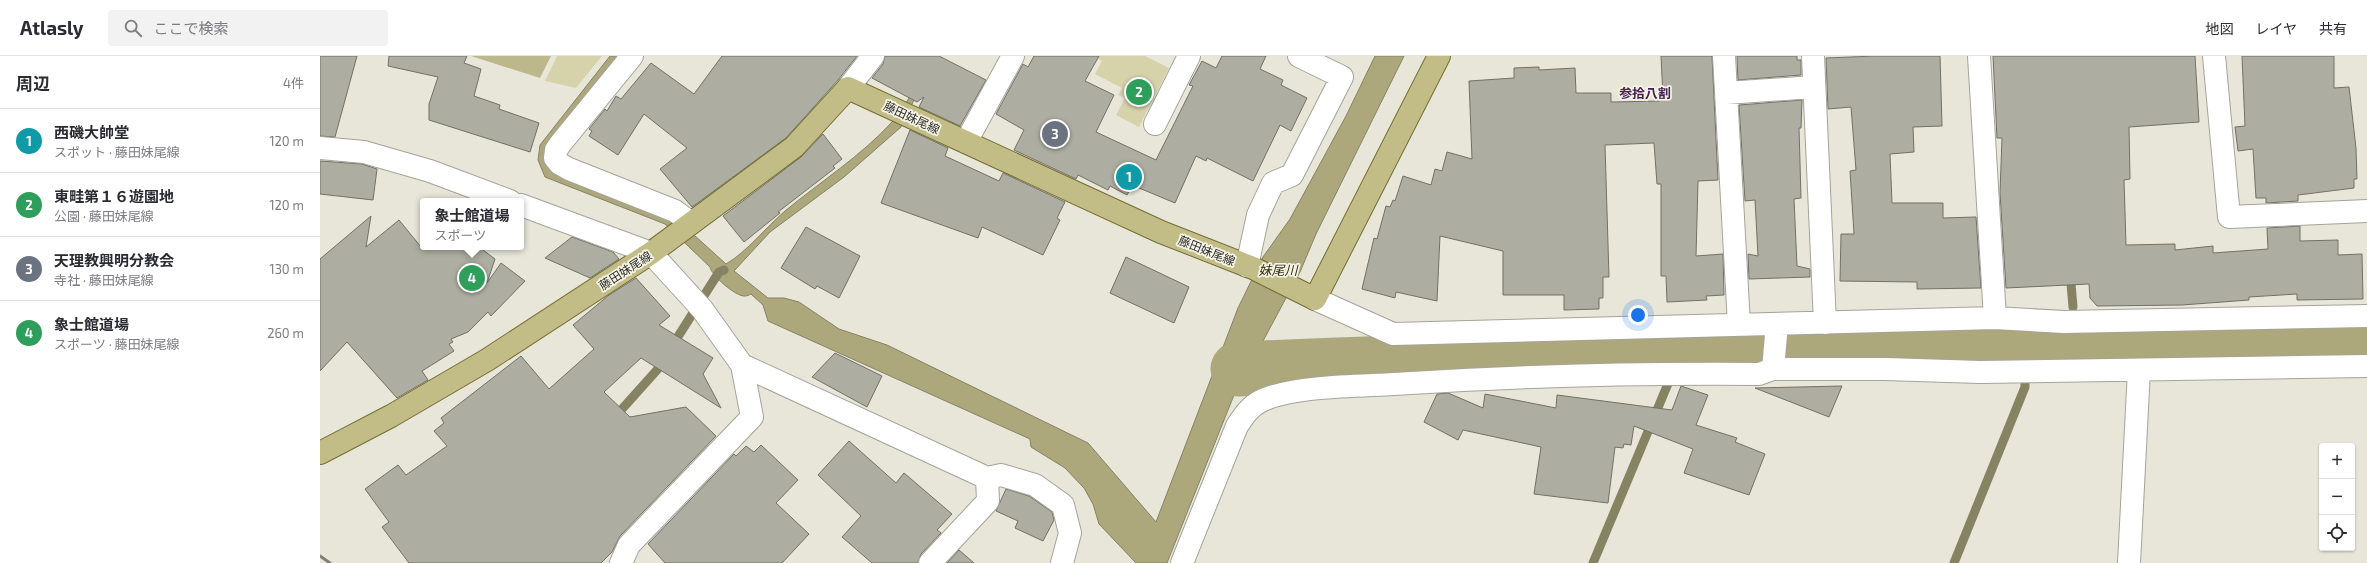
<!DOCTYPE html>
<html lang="ja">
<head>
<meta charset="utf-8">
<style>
	:root { --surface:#fff; --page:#f2f2f3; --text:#2b2b33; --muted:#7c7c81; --line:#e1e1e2; --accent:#7c3aed }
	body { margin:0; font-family:"Exo 2","Noto Sans JP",sans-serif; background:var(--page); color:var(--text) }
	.controls { position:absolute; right:12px; bottom:12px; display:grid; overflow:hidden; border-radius:4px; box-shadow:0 1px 3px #0004 }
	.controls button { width:36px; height:36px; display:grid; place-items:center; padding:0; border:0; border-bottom:1px solid var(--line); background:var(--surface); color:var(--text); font:20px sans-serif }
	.you { position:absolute; left:1318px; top:259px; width:14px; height:14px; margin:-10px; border:3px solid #fff; border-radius:50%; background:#1a73e8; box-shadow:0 0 0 6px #1a73e833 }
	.badge { display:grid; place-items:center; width:26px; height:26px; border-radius:50%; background:var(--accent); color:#fff; font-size:13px; font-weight:700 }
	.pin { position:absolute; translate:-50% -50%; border:2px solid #fff; box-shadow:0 1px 4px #0006 }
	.popup { position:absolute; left:100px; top:142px; width:104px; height:52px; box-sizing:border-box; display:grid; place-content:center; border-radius:4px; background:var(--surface); filter:drop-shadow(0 1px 3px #0005); font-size:13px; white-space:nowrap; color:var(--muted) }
	.popup b { font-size:15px; color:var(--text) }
	.popup::after { content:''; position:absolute; left:50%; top:100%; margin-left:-8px; border:8px solid transparent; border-top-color:var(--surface) }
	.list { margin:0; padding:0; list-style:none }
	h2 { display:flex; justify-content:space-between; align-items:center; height:52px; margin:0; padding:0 16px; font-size:17px }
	h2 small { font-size:13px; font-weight:400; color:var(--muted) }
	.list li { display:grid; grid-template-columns:26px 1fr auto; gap:12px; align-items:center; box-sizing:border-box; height:64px; padding:0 16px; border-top:1px solid var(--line) }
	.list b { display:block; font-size:15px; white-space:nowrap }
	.list p { margin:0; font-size:13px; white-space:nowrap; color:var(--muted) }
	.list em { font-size:13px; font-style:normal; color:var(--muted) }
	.icon { flex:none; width:22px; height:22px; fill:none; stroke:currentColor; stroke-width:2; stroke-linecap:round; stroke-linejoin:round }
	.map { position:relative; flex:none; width:2047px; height:507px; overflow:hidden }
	header { display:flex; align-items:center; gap:24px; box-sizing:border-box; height:56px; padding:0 20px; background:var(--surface); border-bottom:1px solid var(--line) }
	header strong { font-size:19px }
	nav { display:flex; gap:22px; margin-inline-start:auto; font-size:14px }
	.search { width:280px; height:36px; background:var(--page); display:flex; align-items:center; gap:10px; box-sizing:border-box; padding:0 14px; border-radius:4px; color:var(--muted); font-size:15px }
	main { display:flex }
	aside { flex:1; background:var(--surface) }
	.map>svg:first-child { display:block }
</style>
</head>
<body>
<header>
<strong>Atlasly</strong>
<div class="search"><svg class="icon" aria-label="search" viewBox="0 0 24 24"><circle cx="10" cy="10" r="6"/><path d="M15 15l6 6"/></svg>ここで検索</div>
<nav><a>地図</a><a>レイヤ</a><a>共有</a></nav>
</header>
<main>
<aside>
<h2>周辺<small>4件</small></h2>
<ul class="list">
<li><span class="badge" style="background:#0f9aa8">1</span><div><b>西磯大帥堂</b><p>スポット · 藤田妹尾線</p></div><em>120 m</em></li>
<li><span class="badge" style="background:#2e9e5b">2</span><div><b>東畦第１６遊園地</b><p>公園 · 藤田妹尾線</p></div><em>120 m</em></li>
<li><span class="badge" style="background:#6b7280">3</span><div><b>天理教興明分教会</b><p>寺社 · 藤田妹尾線</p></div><em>130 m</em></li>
<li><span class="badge" style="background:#2e9e5b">4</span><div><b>象士館道場</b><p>スポーツ · 藤田妹尾線</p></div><em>260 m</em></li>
</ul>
</aside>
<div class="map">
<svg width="2047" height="507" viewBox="0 0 2047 507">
	<rect width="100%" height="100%" fill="#e7e6d9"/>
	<path fill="#d6d3ab" d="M 237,0 L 282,0 L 256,32 L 225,25 Z
		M 773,0 L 825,0 L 849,12 L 819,71 L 796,59 L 805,42 L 798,39 L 802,32 L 775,18 L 782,5 Z"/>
	<path fill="#bcb88b" d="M 151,0 L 231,0 L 220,22 Z"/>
	<path fill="#aca87c" stroke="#868363" d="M 290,0 L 302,0 L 226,96 L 352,159 L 406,208 C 428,195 445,172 465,155 C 500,126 541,100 572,66 C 589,47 599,22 610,0 L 607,17 L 581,71 L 524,121 L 450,176 L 414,215 L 448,242 L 464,242 L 479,246 L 519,273 L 567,289 L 768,387 L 836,466 L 918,252 L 943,201 L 970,163 L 1026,60 L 1055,0 L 1084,0 L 996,178 L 980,216 L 914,339 L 847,507 L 816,507 L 779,468 L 773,448 L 764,432 L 745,412 L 711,391 L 710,383 L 448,265 L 443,249 L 431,238 C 429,239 427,240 425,240 C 416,241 391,219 390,211 L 345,168 L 225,121 L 218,104 L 220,89 Z"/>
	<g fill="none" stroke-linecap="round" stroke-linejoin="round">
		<path stroke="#868363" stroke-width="9" d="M 1750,216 L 1753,251
			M 1756,282 L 1757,293
			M 352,290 L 399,216 L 404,214
			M 1830,314 L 1831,292
			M 294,362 L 337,314 L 344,303
			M 1273,507 L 1360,299
			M 1634,507 L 1705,331 L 1705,293"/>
		<path stroke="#aca87c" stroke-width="55" d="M 918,313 C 1294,297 1671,292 2047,290"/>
	</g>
	<path fill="#aeada1" stroke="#717165" d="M 0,0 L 37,0 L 15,81 L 0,80 Z
		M 69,0 L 147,0 L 144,7 L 161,13 L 154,40 L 180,49 L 179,53 L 219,67 L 210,96 L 109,64 L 109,48 L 118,21 L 68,10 Z
		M 402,0 L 537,0 L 518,24 L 466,82 L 372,151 L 340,113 L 367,92 L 324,58 L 298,99 L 269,80 L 272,75 L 269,73 L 285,53 L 287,55 L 296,40 L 301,43 L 331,7 L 374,38 Z
		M 565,0 L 619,0 L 666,24 L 640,70 L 599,51 L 604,41 L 597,46 L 552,22 L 563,8 Z
		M 714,0 L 779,0 L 765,25 L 794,39 L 776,76 L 836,104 L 873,30 L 869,29 L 882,5 L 896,12 L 902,0 L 946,0 L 940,13 L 963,24 L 961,29 L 987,42 L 971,75 L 960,69 L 933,125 L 887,102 L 886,105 L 876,100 L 855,147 L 812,129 L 807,139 L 790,130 L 788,134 L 758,119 L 756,123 L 694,94 L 704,74 L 676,58 L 703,8 L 708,11 Z
		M 1341,0 L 1392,0 L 1398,124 L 1378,125 L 1376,200 L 1403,198 L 1404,239 L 1386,240 L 1387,244 L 1347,246 L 1346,220 L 1341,220 L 1341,128 L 1337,128 L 1334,87 L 1285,89 L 1289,221 L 1283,221 L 1283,242 L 1279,242 L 1279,253 L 1244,254 L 1244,239 L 1183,239 L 1183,195 L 1120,180 L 1117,245 L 1076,236 L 1075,242 L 1042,233 L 1054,182 L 1057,183 L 1066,150 L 1070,151 L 1073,144 L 1075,145 L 1083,120 L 1111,129 L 1115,113 L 1122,115 L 1127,96 L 1152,103 L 1149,25 L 1194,22 L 1194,12 L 1219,11 L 1219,14 L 1255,12 L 1256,37 L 1291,37 L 1291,46 L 1340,45 L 1340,43 L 1343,42 Z
		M 1417,0 L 1477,0 L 1477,4 L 1481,4 L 1481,19 L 1418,24 Z
		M 1555,0 L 1620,0 L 1622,70 L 1593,71 L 1594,96 L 1570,98 L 1572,147 L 1623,147 L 1623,162 L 1656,161 L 1661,232 L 1597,233 L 1597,226 L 1520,225 L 1521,178 L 1534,178 L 1530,115 L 1536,114 L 1531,51 L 1508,53 L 1506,2 Z
		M 1673,0 L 1875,0 L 1879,66 L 1809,71 L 1810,123 L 1804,124 L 1806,189 L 1855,188 L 1855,194 L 1893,190 L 1893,197 L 1948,193 L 1947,172 L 1980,170 L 1980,185 L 2018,184 L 2018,199 L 2042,198 L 2043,243 L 1977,244 L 1977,238 L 1929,241 L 1929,244 L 1862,249 L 1777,250 L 1770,242 L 1769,228 L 1686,232 L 1680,137 L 1682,82 L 1677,82 Z
		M 1922,0 L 2014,0 L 2014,32 L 2029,31 L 2036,92 L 2037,123 L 2034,123 L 2034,132 L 1978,139 L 1978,145 L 1946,147 L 1946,142 L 1936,142 L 1933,93 L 1918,95 L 1915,71 L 1925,70 Z
		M 1482,44 L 1481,72 L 1479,72 L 1481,142 L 1474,143 L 1477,210 L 1490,213 L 1490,221 L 1429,223 L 1428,198 L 1438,200 L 1435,144 L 1425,145 L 1419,49 Z
		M 590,74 L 628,92 L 625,100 L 679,125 L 683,117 L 745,146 L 737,162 L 740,164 L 723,199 L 662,171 L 658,182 L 561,147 Z
		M 503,78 L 522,103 L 513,110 L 515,112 L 458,156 L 460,157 L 424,186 L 403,160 L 481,101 Z
		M 0,105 L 42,108 L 57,113 L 53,144 L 0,138 Z
		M 51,160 L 46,191 L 79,164 L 101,191 L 159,191 L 175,203 L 167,227 L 181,207 L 205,225 L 171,260 L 168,256 L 148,276 L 131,283 L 133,286 L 129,288 L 134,295 L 102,315 L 108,324 L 77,342 L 27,286 L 0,315 L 0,203 Z
		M 486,171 L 540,200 L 519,242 L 497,230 L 495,233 L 461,212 Z
		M 252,181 L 293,196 L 299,203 L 270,222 L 225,202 Z
		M 806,201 L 869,231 L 854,267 L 790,237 Z
		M 316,222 L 350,260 L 339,269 L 393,302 L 383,318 L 401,352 L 321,302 L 284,336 L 310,361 L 366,351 L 396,380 L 300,480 L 292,496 L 281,507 L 89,507 L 62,471 L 69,466 L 45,433 L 78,409 L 86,419 L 127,390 L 114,375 L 124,367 L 121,362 L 201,300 L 229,333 L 274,293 L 253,269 L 289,239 Z
		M 515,297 L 562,320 L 547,351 L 492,321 Z
		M 1361,330 L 1388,339 L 1376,369 L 1417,382 L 1415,386 L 1445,398 L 1429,439 L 1364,417 L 1373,393 L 1314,370 L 1311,389 L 1304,388 L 1303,392 L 1295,391 L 1288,447 L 1214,438 L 1221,391 L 1143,374 L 1138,384 L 1104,366 L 1117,338 L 1128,337 L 1163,352 L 1165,338 L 1236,352 L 1237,339 L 1352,354 Z
		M 1522,330 L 1509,361 L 1435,332 Z
		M 529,385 L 576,427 L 584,417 L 632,458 L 617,474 L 621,477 L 601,498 L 598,507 L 552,507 L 522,481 L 541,460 L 498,419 Z
		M 441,389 L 478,424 L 456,447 L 489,478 L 462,507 L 345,507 L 328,488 L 414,398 L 416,400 L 426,390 L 434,396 Z
		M 686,433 L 709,440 L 732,456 L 734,464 L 723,485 L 695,472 L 698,465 L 676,455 Z
		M 639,494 L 654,507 L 627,507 Z"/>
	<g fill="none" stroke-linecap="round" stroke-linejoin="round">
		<g stroke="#a5a498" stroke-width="24">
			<path id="minor" d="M 312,0 L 241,87 L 236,94 L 235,102 L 240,108 L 249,113 L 355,155 L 371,167
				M 1404,0 L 1419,269
				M 1493,0 L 1505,267
				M 1659,0 L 1675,262
				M 1894,0 L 1909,161 L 2047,155
				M 528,32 L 553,0
				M 1406,37 L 1494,31
				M 835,68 L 869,0
				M 646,86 L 693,0
				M 0,92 L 44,96 L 110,115 L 190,145
				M 201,149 L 331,197 L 382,253 L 422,309 L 667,422 L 668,445 L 610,507
				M 927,210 L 938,159 L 953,127 L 972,119 L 1022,21 L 979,0
				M 995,243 L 1073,278 L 1675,262 L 1744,266 L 2047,260
				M 1453,313 L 1457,268
				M 667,422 L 681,419 L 715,429 L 743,449 L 750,477 L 742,507
				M 301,507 L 309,489 L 432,361 L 422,309
				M 862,507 L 917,370 C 926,356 933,347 948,342 C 980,330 1038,330 1074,328 C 1195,320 1318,317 1439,318 L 1453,313 L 1565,313 L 1660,316 L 2047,310
				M 1809,507 L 1819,314"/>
		</g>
		<g stroke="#756e32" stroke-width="24">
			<path id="major" d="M 0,397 L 71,360 L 167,304 L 331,197 L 474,91 L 528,32 L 841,176 L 933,212 L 995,243 L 1119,0"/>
		</g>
		<use href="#minor" stroke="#fff" stroke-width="22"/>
		<use href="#major" stroke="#c2bd87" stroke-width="22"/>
		<path stroke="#818077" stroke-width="3" d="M 0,500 L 10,507"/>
	</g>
	<g text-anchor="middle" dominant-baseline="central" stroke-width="3.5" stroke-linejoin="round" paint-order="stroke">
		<g font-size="12" fill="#2f2e29" stroke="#f4f3e6">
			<text transform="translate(592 61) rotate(25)">藤田妹尾線</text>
			<text transform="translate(887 194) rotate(22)">藤田妹尾線</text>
			<text transform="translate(305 214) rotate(-33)">藤田妹尾線</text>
		</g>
		<g font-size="13" font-weight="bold" fill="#452056" stroke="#f4f3e6">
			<text x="1325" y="37">参拾八割</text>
		</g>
		<g font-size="13" font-style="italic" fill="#332f0a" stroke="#f4f3e6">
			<text x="958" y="214">妹尾川</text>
		</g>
	</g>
</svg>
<div class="controls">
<button>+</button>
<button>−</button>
<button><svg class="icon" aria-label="locate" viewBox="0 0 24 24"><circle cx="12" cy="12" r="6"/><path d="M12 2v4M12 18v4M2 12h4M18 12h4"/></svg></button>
</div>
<div class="you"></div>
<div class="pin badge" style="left:809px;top:121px;background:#0f9aa8">1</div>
<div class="pin badge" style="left:819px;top:36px;background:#2e9e5b">2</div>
<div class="pin badge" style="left:735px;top:78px;background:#6b7280">3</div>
<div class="pin badge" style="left:152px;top:222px;background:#2e9e5b">4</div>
<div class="popup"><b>象士館道場</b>スポーツ</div>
</div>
</main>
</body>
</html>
